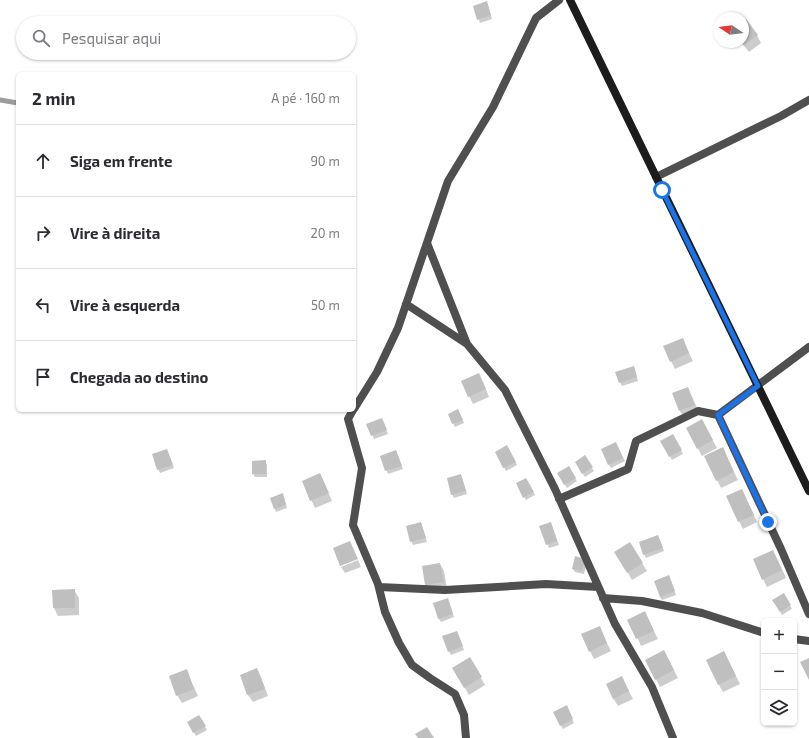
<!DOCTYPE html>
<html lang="pt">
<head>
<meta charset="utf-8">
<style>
	:root { --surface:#fff; --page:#f2f2f3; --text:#2b2b33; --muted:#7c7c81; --line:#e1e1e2 }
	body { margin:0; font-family:"Exo 2",sans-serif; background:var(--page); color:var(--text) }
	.controls { position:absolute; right:12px; bottom:12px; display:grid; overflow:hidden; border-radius:6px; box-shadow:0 1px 3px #0004 }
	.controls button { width:36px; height:36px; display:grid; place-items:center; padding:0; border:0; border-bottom:1px solid var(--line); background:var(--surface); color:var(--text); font:20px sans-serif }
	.compass { position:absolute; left:713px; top:12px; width:36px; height:36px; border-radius:50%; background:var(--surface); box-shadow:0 1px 3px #0004; rotate:283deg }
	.stop { position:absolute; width:12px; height:12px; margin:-9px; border:3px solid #1a73e8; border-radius:50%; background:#fff }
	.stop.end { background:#1a73e8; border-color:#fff; box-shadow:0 1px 4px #0008 }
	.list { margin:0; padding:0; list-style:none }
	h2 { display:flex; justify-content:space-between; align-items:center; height:52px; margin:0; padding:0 16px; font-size:17px }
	h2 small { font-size:13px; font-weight:400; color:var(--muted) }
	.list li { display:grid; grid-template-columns:26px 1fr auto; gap:12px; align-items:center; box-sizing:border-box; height:72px; padding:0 16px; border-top:1px solid var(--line) }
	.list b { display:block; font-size:15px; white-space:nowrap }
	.list em { font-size:13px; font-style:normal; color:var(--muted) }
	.icon { flex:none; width:22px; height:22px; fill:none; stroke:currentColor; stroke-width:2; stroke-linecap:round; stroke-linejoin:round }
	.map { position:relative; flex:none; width:809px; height:738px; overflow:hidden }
	.search { position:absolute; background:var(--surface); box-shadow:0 1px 3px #0004; left:16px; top:16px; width:340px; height:44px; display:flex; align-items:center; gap:10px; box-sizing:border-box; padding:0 14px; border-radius:22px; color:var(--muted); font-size:15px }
	.panel { position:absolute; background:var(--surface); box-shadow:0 1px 3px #0004; left:16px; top:72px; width:340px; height:340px; border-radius:6px }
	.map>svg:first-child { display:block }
</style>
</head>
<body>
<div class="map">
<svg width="809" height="738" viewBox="0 0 809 738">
	<rect width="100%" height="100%" fill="#fff"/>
	<path fill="#0003" d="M 488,6 L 492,19 L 480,23 L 474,7 Z
		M 743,23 L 757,35 L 761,43 L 749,52 L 741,42 L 743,42 Z
		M 682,339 L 693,361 L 675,369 L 671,361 Z
		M 634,367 L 638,381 L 622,386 L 620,382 Z
		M 462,382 L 483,382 L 489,397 L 473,404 Z
		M 688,388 L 699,412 L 684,418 L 680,411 Z
		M 460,414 L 464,423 L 455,427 L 449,415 Z
		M 384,423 L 388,434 L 374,439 L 368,425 Z
		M 687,428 L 706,428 L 717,448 L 702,456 Z
		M 672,435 L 683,454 L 672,460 L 662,441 Z
		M 507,446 L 517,465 L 506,471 L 496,452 Z
		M 618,447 L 625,461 L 611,468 L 609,465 Z
		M 167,450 L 174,468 L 160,473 L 158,469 Z
		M 396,451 L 403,469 L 388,474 L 381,456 Z
		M 705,456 L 726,456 L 738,480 L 721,488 Z
		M 585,457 L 594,471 L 585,477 L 576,462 Z
		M 265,461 L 267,465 L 267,477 L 255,477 L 253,474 Z
		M 569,468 L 577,481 L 567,488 L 558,474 Z
		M 320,474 L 332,501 L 315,508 L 303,482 Z
		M 461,475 L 467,494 L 454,498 L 452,494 Z
		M 526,479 L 535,495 L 526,500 L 517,484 Z
		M 742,490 L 757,522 L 743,529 L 739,521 Z
		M 271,498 L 284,498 L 287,508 L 276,512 Z
		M 421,523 L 427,542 L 413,545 L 407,527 Z
		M 552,526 L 559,545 L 549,548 L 540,527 Z
		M 660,540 L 664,551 L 646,558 L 644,554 Z
		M 630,544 L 647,571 L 632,580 L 616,552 Z
		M 576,558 L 587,563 L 584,574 L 575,572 L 573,569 Z
		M 777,558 L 786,578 L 767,587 L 763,579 Z
		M 358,560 L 361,567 L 345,573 L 341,567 Z
		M 440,564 L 444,571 L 447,589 L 430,592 L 426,585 L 423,567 Z
		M 669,576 L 676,595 L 662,600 L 660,597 Z
		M 74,590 L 79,598 L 79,615 L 58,616 L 54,608 L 54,591 Z
		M 784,594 L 792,609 L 782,615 L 774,601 Z
		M 449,602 L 454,617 L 441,622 L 439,619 Z
		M 645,613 L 658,639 L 641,646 L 629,620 Z
		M 458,635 L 464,650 L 451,655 L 449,651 Z
		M 603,635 L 611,651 L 594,659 L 590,651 Z
		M 724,652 L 740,684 L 723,692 L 719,685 Z
		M 470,659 L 485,685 L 469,695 L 453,668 Z
		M 668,659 L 678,678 L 660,687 L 646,660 Z
		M 257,669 L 261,677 L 268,696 L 253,702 L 248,695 L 241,675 Z
		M 186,670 L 198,696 L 182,703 L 177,695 Z
		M 622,678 L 633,699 L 618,706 L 613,698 Z
		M 566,707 L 574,723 L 563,729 L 555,713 Z
		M 199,716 L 207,730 L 196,736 L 188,722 Z"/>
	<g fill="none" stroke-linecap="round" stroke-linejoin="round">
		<path stroke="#9d9d9d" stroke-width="5" d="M 0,100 L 18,103"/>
	</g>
	<path fill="#bfbfbf" d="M 487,1 L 491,15 L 477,20 L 473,6 Z
		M 746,19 L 758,35 L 744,45 L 741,42 L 743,42 L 743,22 Z
		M 683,338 L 689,353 L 670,362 L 663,346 Z
		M 634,366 L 637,377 L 619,383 L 615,372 Z
		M 479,373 L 486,389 L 468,397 L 461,381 Z
		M 688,387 L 695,405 L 679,411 L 672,393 Z
		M 458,409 L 463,420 L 452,424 L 448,414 Z
		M 382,418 L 387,430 L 371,436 L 366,424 Z
		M 702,419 L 713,440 L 697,449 L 686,428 Z
		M 673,434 L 682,450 L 669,457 L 660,441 Z
		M 616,442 L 623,458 L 608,465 L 601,449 Z
		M 507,445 L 516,462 L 503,468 L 495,452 Z
		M 723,447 L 734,472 L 716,481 L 704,456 Z
		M 167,449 L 173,465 L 157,470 L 152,454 Z
		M 396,450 L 402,466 L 385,471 L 380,456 Z
		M 585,455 L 593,467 L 582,474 L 575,462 Z
		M 266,460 L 266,474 L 252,474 L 252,461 Z
		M 569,466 L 576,478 L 564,485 L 557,473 Z
		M 320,473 L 329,493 L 310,501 L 302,481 Z
		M 461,474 L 466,491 L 451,495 L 447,478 Z
		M 526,478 L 534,492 L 523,498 L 516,483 Z
		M 742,489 L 754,515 L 738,522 L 726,496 Z
		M 283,493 L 286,505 L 274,509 L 270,498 Z
		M 421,522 L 426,538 L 410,542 L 406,526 Z
		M 551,522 L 557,541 L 546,545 L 539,526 Z
		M 658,535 L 663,548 L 643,555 L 639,542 Z
		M 350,541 L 358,559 L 340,566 L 333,548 Z
		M 630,542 L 643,563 L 627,573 L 614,552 Z
		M 773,550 L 782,570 L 762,580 L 753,559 Z
		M 575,556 L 585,559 L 582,571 L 572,569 Z
		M 440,563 L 444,582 L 425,585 L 422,566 Z
		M 669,575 L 675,591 L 660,597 L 654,581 Z
		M 75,589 L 75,608 L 53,608 L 52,590 Z
		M 784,593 L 791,605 L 780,612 L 772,600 Z
		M 448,598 L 453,614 L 438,619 L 433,603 Z
		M 645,611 L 654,631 L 636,639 L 627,620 Z
		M 600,626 L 607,643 L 589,652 L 581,634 Z
		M 457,631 L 463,646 L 448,652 L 442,636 Z
		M 664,650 L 674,670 L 655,680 L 645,660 Z
		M 724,651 L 736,676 L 718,685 L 706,660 Z
		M 470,657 L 482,677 L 464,688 L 452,668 Z
		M 809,658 L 809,680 L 800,662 Z
		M 257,668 L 265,689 L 247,695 L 240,675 Z
		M 187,669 L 194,689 L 176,696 L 169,676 Z
		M 622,676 L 629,691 L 613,699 L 606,684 Z
		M 567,705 L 573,719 L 560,726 L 553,712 Z
		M 199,715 L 206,726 L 193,733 L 187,722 Z
		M 427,727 L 434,738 L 418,738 L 415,734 Z"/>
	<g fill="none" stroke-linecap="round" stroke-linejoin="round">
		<path stroke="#4f4f4f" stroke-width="8" d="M 656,177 L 781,116 L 809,100
			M 427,243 L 467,344
			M 406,304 L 467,344 L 505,390 L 555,489 L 615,624 L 652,687 L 673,738
			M 354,409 L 377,372 L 398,328 L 448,181 L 493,107 L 536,18 L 559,0
			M 353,410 L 348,419 L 362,468 L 353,525 L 378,584 L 385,612 L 399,643 L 412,665 L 430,678 L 455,694 L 464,715 L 466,738
			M 718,415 L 781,549 L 809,614
			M 559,499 L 628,469 L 636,441 L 698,411 L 718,415 L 809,347
			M 379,587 L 445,590 L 546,584 L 598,587
			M 603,598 L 642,601 L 702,613 L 764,633
			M 794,639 L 809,641"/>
		<path stroke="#1c1c1c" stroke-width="8" d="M 570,0 L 809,491"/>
	</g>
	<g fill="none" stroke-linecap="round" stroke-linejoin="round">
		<path stroke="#1a73e8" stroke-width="5" d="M 662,190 L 758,386 L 718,415 L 768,522"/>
	</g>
</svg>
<div class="controls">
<button>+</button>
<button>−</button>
<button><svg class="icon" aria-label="layers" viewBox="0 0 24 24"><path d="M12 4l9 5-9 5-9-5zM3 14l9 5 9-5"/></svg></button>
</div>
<svg class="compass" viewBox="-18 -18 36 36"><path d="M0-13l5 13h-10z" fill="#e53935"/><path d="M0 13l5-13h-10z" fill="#7c7c81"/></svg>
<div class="stop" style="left:662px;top:190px"></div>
<div class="stop end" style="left:768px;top:522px"></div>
<div class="search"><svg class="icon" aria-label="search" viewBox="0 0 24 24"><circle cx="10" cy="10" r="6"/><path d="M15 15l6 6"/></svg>Pesquisar aqui</div>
<section class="panel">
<h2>2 min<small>A pé · 160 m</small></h2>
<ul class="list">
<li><svg class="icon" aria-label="ahead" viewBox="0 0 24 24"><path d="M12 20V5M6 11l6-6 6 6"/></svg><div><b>Siga em frente</b></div><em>90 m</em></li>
<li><svg class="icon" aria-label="right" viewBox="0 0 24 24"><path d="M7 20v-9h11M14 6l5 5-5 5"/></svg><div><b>Vire à direita</b></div><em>20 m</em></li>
<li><svg class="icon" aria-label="left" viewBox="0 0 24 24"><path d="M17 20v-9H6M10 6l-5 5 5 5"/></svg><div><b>Vire à esquerda</b></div><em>50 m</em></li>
<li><svg class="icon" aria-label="arrive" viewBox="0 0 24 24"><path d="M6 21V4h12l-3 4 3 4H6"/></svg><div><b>Chegada ao destino</b></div></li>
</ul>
</section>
</div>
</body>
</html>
